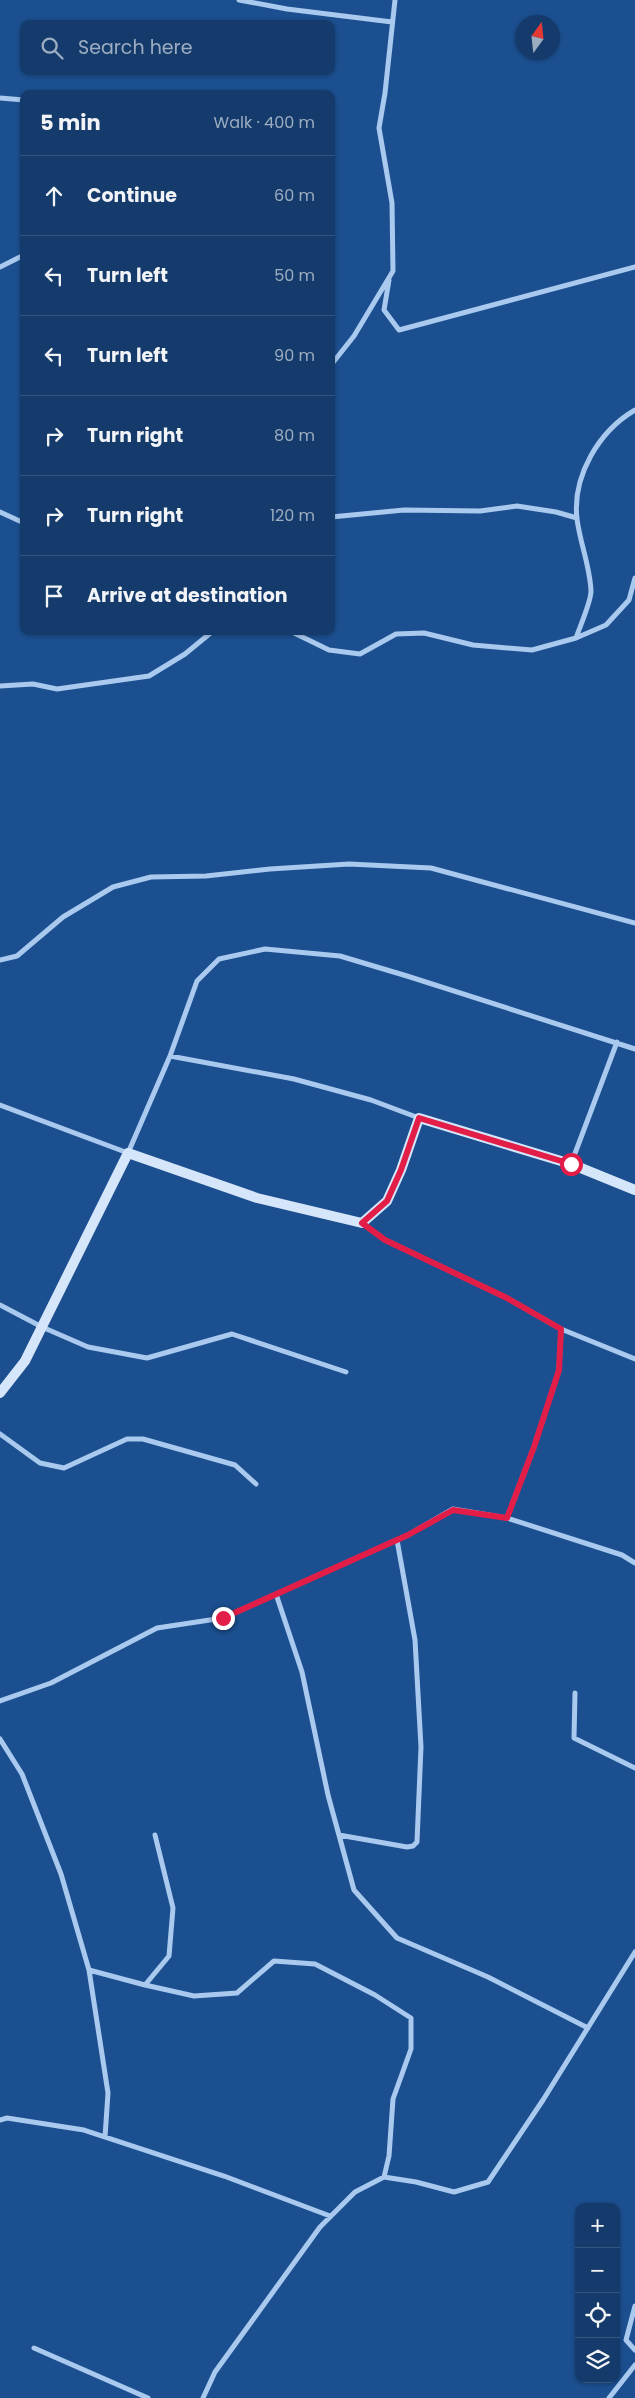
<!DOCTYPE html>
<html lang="en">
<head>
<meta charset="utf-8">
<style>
	:root { --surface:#143b6b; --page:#214673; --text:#f1f3f6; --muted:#9dadc1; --line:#33557e }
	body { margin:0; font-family:Poppins,sans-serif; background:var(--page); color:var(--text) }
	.controls { position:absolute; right:15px; bottom:15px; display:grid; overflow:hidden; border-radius:10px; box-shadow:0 1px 4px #0004 }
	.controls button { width:45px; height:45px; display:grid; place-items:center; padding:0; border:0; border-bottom:1px solid var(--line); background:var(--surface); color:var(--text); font:25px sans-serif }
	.compass { position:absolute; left:515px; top:15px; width:45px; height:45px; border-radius:50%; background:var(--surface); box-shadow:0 1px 4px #0004; rotate:15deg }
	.stop { position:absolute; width:15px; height:15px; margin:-11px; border:4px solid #e11d48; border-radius:50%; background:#fff }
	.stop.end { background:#e11d48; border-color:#fff; box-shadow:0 1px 5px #0008 }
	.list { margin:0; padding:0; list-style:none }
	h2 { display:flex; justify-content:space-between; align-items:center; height:65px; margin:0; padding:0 20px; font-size:21px }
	h2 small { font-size:16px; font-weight:400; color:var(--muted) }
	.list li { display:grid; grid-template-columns:32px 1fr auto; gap:15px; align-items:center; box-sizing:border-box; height:80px; padding:0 20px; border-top:1px solid var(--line) }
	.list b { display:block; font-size:19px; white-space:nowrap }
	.list em { font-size:16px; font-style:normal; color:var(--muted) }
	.icon { flex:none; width:28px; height:28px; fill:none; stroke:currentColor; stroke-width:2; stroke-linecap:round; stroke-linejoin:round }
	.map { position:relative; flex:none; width:635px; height:2398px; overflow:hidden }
	.search { position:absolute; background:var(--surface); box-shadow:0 1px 4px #0004; left:20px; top:20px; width:315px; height:55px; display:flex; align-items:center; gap:12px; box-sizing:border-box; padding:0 18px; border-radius:10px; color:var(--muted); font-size:19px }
	.panel { position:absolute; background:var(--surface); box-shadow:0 1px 4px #0004; left:20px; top:90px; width:315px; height:545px; border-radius:10px }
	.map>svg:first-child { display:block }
</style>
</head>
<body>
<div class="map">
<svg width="635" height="2398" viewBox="0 0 635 2398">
	<rect width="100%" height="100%" fill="#1b4f8f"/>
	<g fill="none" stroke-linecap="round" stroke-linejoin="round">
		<path stroke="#a9c9ee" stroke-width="5" d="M 239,0 L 287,9 L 392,22
			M 0,98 L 24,100
			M 0,267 L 24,255
			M 389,280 L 384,310 L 399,330 L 635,267
			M 331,365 L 354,336 L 393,271 L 392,203 L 379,128 L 385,93 L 395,0
			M 0,512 L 24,523
			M 331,517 L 404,510 L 480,511 L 517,506 L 556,512 L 577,518
			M 290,631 L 329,650 L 360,654 L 396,634 L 424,633 L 473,645 L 532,650 L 576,638 L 606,625 L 629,600 L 635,578
			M 576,638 C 580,626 591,602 591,591 C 590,566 580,543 577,519 C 572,476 599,431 635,410
			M 0,686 L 33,684 L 57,689 L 149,676 L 185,654 L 213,631
			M 0,960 L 17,956 L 63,917 L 113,887 L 151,877 L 206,876 L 270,869 L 349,864 L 431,868 L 635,923
			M 170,1056 L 197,981 L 219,959 L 265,949 L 340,956 L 407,976 L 635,1049
			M 0,1105 L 128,1153 L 170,1056 L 294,1079 L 371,1100 L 419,1118
			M 571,1164 L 617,1042
			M 362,1223 L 385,1240 L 507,1298 L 561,1329 L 635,1359
			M 0,1305 L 42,1327 L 88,1347 L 147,1358 L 232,1334 L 346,1372
			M 0,1434 L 40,1463 L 64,1468 L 127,1439 L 143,1439 L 235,1465 L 256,1484
			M 507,1518 L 534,1447 L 559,1370 L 561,1329
			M 276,1594 L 302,1672 L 328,1795 L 354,1890 L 397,1938 L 488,1977 L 588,2028
			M 575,1693 L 574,1738 L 635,1768
			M 0,1701 L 51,1683 L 157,1628 L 223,1618 L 408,1535 L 453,1509 L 507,1518 L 622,1555 L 635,1563
			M 0,1739 L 22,1774 L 61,1874 L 89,1970 L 108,2093 L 105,2137
			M 339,1835 L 407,1847 L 413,1846 L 417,1842 L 421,1747 L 415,1640 L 397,1540
			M 89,1970 L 145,1985 L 169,1956 L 173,1908 L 155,1835
			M 145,1985 L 194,1996 L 237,1993 L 274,1961 L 315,1964 L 375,1995 L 411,2018 L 411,2049 L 393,2099 L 389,2156 L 384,2177
			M 0,2120 L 7,2118 L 84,2130 L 224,2176 L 330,2216
			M 635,2306 L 626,2340 L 635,2350
			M 34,2348 L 148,2398
			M 203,2398 L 215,2372 L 320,2227 L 355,2192 L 384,2177 L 416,2182 L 454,2192 L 488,2182 L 543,2100 L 635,1952
			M 609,2398 L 635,2365"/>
		<path stroke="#d6e6fa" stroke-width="10" d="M 0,1393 L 25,1361 L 128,1153 L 257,1198 L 362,1223 L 387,1201 L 401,1170 L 419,1118 L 571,1164 L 635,1190"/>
	</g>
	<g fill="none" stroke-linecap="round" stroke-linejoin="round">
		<path stroke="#e11d48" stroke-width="6" d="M 223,1618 L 408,1535 L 453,1510 L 507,1518 L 534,1447 L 559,1370 L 561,1329 L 507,1298 L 385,1240 L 362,1223 L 387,1201 L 401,1170 L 419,1118 L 571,1164"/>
	</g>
</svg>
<div class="controls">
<button>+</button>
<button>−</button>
<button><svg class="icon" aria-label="locate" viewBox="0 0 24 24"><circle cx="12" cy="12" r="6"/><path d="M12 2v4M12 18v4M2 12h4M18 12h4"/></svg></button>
<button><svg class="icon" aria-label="layers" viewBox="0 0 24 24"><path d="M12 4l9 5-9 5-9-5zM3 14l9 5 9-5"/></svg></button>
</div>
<svg class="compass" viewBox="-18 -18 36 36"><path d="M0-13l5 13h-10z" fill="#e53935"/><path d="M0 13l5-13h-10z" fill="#9dadc1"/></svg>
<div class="stop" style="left:571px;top:1164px"></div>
<div class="stop end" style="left:223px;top:1618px"></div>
<div class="search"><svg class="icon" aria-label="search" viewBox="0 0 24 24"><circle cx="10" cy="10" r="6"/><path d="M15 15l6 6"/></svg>Search here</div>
<section class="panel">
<h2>5 min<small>Walk · 400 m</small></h2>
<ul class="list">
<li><svg class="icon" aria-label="ahead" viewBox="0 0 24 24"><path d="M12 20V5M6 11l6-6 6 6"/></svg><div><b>Continue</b></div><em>60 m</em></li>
<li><svg class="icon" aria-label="left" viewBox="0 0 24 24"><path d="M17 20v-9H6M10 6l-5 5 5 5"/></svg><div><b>Turn left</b></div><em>50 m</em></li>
<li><svg class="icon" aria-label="left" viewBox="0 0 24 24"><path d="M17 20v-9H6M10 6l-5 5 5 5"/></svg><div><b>Turn left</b></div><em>90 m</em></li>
<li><svg class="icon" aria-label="right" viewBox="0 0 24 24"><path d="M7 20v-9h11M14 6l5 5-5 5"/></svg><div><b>Turn right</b></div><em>80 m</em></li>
<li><svg class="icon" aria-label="right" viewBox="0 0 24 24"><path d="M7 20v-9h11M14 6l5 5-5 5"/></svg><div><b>Turn right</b></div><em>120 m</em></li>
<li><svg class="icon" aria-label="arrive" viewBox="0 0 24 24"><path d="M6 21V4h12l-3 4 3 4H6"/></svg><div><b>Arrive at destination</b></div></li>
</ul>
</section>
</div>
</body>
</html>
